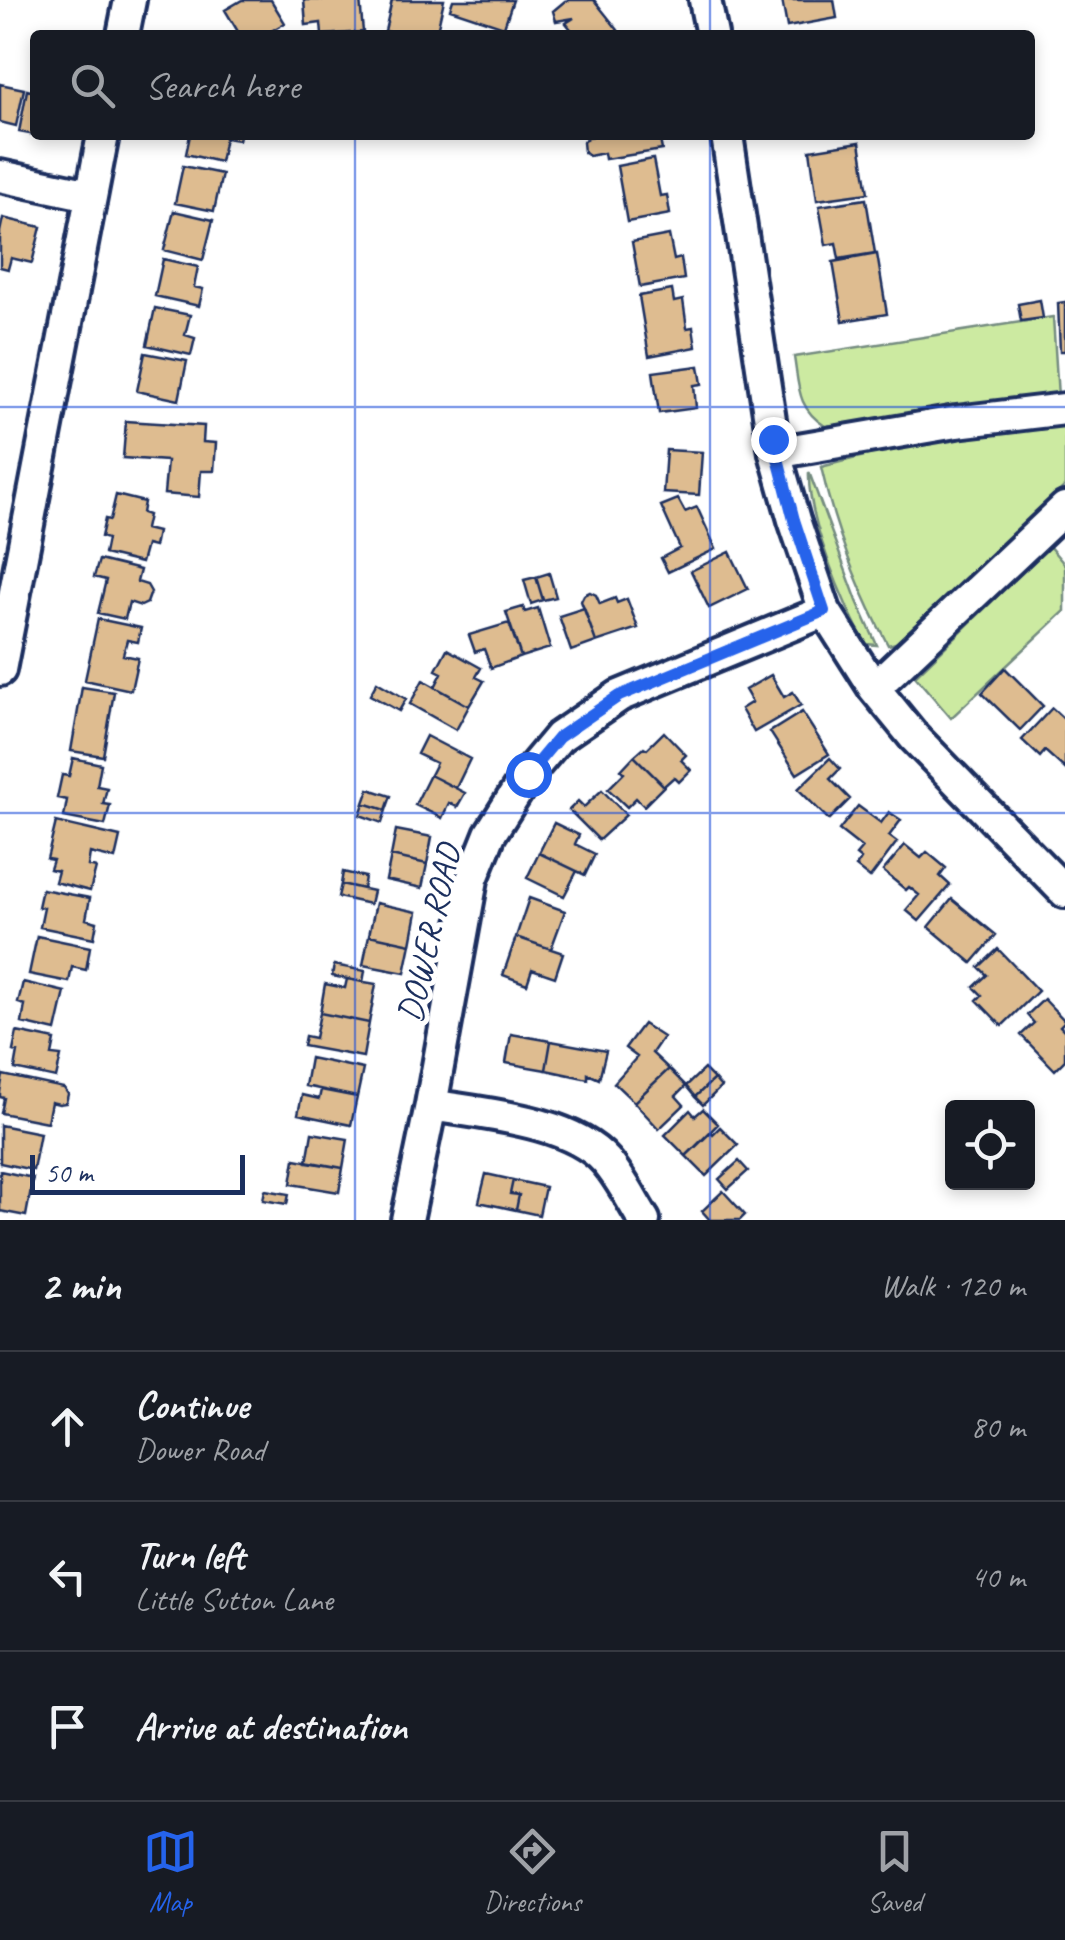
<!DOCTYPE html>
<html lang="en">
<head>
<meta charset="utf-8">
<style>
	:root { --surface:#171b24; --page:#242831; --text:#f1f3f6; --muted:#9ea1a6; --line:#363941; --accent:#2563eb }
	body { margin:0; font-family:Caveat,sans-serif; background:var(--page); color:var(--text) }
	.controls { position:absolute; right:30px; bottom:30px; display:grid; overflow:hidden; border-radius:10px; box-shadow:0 5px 15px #0003 }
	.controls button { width:90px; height:90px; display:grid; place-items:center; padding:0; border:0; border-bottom:2px solid var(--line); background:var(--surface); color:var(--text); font:50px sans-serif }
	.scale { position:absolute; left:30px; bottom:25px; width:215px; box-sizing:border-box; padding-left:10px; border:5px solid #1b2f5e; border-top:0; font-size:28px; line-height:35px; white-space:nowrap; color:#1b2f5e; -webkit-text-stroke:8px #fff; paint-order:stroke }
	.stop { position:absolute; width:30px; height:30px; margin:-22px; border:8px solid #2563eb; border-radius:50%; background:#fff }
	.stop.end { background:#2563eb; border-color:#fff; box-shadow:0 2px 10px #0008 }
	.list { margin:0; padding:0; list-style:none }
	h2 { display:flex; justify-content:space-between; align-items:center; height:130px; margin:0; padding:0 40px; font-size:42px }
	h2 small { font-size:32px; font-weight:400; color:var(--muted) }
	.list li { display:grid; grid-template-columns:65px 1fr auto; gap:30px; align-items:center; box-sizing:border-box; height:150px; padding:0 40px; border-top:2px solid var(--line) }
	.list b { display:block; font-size:38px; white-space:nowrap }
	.list p { margin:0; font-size:32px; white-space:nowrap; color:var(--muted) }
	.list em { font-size:32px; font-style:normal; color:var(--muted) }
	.icon { flex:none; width:55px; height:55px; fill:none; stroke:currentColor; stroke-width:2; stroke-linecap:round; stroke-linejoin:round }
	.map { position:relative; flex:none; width:1065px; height:1220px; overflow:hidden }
	.search { position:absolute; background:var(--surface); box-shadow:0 5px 15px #0003; left:30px; right:30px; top:30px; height:110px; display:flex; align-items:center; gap:25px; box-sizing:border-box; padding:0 35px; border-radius:10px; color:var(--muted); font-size:38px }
	.sheet { height:580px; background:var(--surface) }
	nav { display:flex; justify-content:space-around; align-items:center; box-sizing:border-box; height:140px; border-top:2px solid var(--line); background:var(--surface); font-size:28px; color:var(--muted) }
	nav a { display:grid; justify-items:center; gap:5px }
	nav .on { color:var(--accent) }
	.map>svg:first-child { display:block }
</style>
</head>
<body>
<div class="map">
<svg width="1065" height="1220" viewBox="0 0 1065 1220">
	<rect width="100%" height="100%" fill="#fff"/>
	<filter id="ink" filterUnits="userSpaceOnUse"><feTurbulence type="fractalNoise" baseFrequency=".01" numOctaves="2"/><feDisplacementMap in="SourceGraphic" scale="20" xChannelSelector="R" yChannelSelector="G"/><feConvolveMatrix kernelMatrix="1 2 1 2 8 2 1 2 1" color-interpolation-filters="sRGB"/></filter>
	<g filter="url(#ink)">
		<path fill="#cceaa1" stroke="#748c80" stroke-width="2.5" d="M 1053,317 L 1058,397 L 825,426 C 797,408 799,387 794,357 Z
			M 1065,422 L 1065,486 L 904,641 L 888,645 C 857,587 835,530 821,467 L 950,434 Z
			M 809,472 L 857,601 L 877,645 L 866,644 C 843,604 807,518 809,472 Z
			M 1049,546 L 1065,565 L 1065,611 L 951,718 L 915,676 Z"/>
		<path fill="#debc90" stroke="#1b2f5e" stroke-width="2.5" d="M 242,0 L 271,0 L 285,23 L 264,35 L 240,35 L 225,10 Z
			M 304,0 L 360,0 L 363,32 L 322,35 L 321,23 L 306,25 Z
			M 392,0 L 444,0 L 436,35 L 401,35 L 385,31 Z
			M 453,0 L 513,0 L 504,27 L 450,9 Z
			M 570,0 L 594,0 L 618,30 L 612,35 L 571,35 L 574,33 L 566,23 L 574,18 L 556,21 L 553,11 L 565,1 Z
			M 782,0 L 834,0 L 837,18 L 787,27 Z
			M 0,84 L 24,89 L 16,126 L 0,122 Z
			M 27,90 L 35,92 L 35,135 L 19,132 Z
			M 190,135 L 240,135 L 239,140 L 225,138 L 220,162 L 186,154 Z
			M 659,135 L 662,150 L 605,159 L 604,153 L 589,156 L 584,152 L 583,142 L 588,137 L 598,135 Z
			M 860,142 L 868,193 L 817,200 L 810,150 Z
			M 653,159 L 660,196 L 667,195 L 670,214 L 627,222 L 617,166 Z
			M 183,166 L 222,174 L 214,211 L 175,203 Z
			M 866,199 L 875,253 L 839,259 L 836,243 L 826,245 L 819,206 Z
			M 174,211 L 213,220 L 203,260 L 164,250 Z
			M 3,218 L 41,227 L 32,263 L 11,258 L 8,269 L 0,267 L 0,232 Z
			M 669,235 L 674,260 L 681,258 L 684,279 L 640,287 L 632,242 Z
			M 877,254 L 887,314 L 843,321 L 833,262 Z
			M 163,259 L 198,267 L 194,287 L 203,289 L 199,306 L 155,296 Z
			M 672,290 L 674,302 L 683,300 L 687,328 L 693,327 L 696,347 L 649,356 L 639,296 Z
			M 1040,300 L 1043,318 L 1021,321 L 1018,304 Z
			M 1065,302 L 1065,351 L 1060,351 L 1058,303 Z
			M 155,308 L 190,315 L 185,335 L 195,338 L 191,355 L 147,345 Z
			M 145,353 L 187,361 L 179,400 L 137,391 Z
			M 699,366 L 702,384 L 694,385 L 696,408 L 659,413 L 653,372 Z
			M 126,421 L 204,426 L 203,442 L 216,443 L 214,471 L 201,471 L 199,497 L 164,494 L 167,461 L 123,458 Z
			M 666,450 L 702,452 L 699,495 L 663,493 Z
			M 116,495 L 144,502 L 142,513 L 148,515 L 145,529 L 157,532 L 154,547 L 146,545 L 141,563 L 104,554 L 107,539 L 101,537 L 105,519 L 110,520 Z
			M 678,499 L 685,512 L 697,507 L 716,549 L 668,572 L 661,558 L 680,548 L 661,506 Z
			M 730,552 L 748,589 L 709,608 L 691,571 Z
			M 99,560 L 140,570 L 137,582 L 147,585 L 151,592 L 147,603 L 141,606 L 129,602 L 125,619 L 98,613 L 106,580 L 94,577 Z
			M 549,573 L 556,597 L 543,600 L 536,577 Z
			M 536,577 L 543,600 L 531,604 L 524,580 Z
			M 590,592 L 596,595 L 600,604 L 615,598 L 617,603 L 627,599 L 638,628 L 596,642 L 581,601 L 584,595 Z
			M 523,607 L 525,612 L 538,608 L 550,648 L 521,657 L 506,612 Z
			M 584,608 L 596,642 L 571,651 L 559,616 Z
			M 98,619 L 141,628 L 138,642 L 127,640 L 123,655 L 138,658 L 131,690 L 85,680 Z
			M 509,623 L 521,657 L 491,668 L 484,649 L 475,652 L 469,635 Z
			M 447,649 L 481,668 L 476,677 L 484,681 L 469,706 L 435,687 L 442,673 L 436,670 Z
			M 1005,668 L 1043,706 L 1020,730 L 982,693 Z
			M 771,675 L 784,697 L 793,692 L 801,705 L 754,732 L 741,709 L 752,702 L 745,690 Z
			M 423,680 L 469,706 L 456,730 L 410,704 Z
			M 377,682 L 406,699 L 399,711 L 370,695 Z
			M 82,687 L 114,692 L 103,756 L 71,751 Z
			M 1052,708 L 1065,720 L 1065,769 L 1045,751 L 1040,757 L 1022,740 Z
			M 802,712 L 829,754 L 797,774 L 770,732 Z
			M 664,732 L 686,755 L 681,760 L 691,770 L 679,782 L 674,777 L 664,786 L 634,756 L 644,747 L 647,749 Z
			M 426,736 L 470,759 L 456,788 L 430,775 L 436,763 L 417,754 Z
			M 634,756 L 664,786 L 644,806 L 636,798 L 627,807 L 608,789 L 624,773 L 621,770 Z
			M 73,758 L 101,764 L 97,786 L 107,788 L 103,804 L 110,805 L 105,825 L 64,817 L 67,800 L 57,798 L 62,775 L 69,776 Z
			M 830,758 L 840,769 L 830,779 L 850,799 L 829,820 L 798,789 Z
			M 430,775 L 465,793 L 457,807 L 449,803 L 442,818 L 415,805 Z
			M 369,789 L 391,796 L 386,810 L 364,803 Z
			M 602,790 L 626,815 L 599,840 L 569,810 L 578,801 L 584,807 Z
			M 364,803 L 386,810 L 382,823 L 360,815 Z
			M 858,806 L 881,823 L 889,812 L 901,820 L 889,836 L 897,842 L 870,878 L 856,867 L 861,859 L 856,855 L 862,848 L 839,830 Z
			M 56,822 L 120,837 L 115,859 L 90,853 L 88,866 L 96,868 L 90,891 L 55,882 L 58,871 L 50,869 L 53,860 L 47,859 Z
			M 554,823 L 579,835 L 575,844 L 595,854 L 585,875 L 539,853 Z
			M 396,830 L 432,837 L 427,864 L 391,856 Z
			M 905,845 L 921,858 L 927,852 L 946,868 L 940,876 L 950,885 L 919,921 L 906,910 L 919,895 L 909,887 L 906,890 L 883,871 Z
			M 539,853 L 577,871 L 564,896 L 527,878 Z
			M 391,856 L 427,864 L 422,888 L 386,880 Z
			M 343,872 L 365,877 L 363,889 L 341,884 Z
			M 341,884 L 373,891 L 370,904 L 338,897 Z
			M 42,889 L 90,898 L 86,919 L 97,922 L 94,938 L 40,927 L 44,908 L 38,907 Z
			M 529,898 L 565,911 L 551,949 L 516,937 Z
			M 952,899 L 996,935 L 972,963 L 929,927 Z
			M 376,903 L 417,912 L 411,944 L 369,935 Z
			M 369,935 L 411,944 L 405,973 L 363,965 Z
			M 37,936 L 90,947 L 86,970 L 72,967 L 69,982 L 29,974 Z
			M 516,937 L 563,953 L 555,977 L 532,969 L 527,984 L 503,975 Z
			M 998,949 L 1038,991 L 1002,1026 L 977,1000 L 982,995 L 974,987 L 987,975 L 979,967 Z
			M 334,965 L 365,971 L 363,982 L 332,976 Z
			M 347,979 L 376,984 L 369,1023 L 320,1013 L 325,984 L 345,988 Z
			M 23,982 L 65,992 L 56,1031 L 22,1023 L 25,1005 L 18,1003 Z
			M 1044,999 L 1065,1021 L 1060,1026 L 1065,1031 L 1065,1060 L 1055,1070 L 1021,1035 L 1034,1023 L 1027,1015 Z
			M 320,1013 L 369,1023 L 363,1057 L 303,1046 L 305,1036 L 315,1038 Z
			M 643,1024 L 663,1037 L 652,1053 L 669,1069 L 634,1102 L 614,1083 L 637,1057 L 625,1048 Z
			M 17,1032 L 55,1040 L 52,1055 L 61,1056 L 56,1078 L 15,1069 L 18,1052 L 13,1051 Z
			M 511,1034 L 551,1041 L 546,1070 L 506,1063 Z
			M 551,1041 L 606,1051 L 599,1079 L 588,1074 L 588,1079 L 546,1070 Z
			M 310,1058 L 363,1069 L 357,1097 L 305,1086 Z
			M 669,1069 L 686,1086 L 676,1096 L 684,1105 L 659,1129 L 634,1102 Z
			M 704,1069 L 714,1079 L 695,1097 L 686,1086 Z
			M 3,1075 L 64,1088 L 68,1094 L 66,1103 L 59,1104 L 51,1102 L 47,1122 L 1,1113 L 4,1098 L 0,1097 L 0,1092 Z
			M 714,1079 L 721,1087 L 703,1105 L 695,1097 Z
			M 321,1090 L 357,1097 L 351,1125 L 298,1114 L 302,1095 L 319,1099 Z
			M 703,1109 L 718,1124 L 686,1156 L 665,1135 L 690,1110 L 695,1116 Z
			M 0,1125 L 40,1133 L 33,1170 L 0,1163 Z
			M 720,1127 L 738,1145 L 706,1176 L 686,1156 L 711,1132 L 713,1134 Z
			M 312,1133 L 348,1139 L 343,1168 L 307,1162 Z
			M 295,1159 L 343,1168 L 339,1192 L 291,1184 Z
			M 739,1161 L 748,1171 L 728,1189 L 719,1179 Z
			M 0,1171 L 33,1178 L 26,1216 L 0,1211 Z
			M 486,1174 L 513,1180 L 510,1194 L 519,1195 L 516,1210 L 479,1202 Z
			M 513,1180 L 545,1187 L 539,1215 L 516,1210 L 519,1195 L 510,1194 Z
			M 265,1190 L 289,1194 L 287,1204 L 263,1200 Z
			M 723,1191 L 745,1215 L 740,1220 L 710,1220 L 702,1211 Z"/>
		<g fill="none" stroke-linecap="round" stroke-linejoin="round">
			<g stroke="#1b2f5e" stroke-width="38">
				<path id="minor" d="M 705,0 L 712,35
					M 123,35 L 130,0
					M 727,135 L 775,453 L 794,520 L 825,611 L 874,688 L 914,737 L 1065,892
					M 0,176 L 90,195
					M 775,453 L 956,422 L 1065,409
					M 0,670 L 103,135
					M 874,688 L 1065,508
					M 431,1105 C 483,1114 570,1120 606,1161 C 621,1178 632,1201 644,1220
					M 407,1220 L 431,1105 L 472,879 L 490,834 L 528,774 L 559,737 L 619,696 L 825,611"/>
			</g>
			<use href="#minor" stroke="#fff" stroke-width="30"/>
		</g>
	</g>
	<g fill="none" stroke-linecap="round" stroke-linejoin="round" filter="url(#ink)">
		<path stroke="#2563eb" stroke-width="12" d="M 528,774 L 559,737 L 619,696 L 824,611 L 794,520 L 773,439"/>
	</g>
	<path fill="none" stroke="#1d4ed8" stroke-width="2.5" stroke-opacity="0.55" d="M 355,0 L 355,35M 710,0 L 710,35M 355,135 L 355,1220M 710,135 L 710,1220M 0,407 L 1065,407M 0,813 L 1065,813"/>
	<g text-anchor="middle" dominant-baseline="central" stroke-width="10" stroke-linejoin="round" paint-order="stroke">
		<g font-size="35" fill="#1b2f5e" stroke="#fff">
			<text transform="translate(429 933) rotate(-77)">DOWER ROAD</text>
		</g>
	</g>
</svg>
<div class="controls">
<button><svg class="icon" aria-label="locate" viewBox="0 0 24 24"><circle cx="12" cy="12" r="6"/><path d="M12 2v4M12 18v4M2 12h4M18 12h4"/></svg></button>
</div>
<div class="scale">50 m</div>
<div class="stop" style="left:528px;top:774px"></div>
<div class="stop end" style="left:773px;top:439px"></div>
<div class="search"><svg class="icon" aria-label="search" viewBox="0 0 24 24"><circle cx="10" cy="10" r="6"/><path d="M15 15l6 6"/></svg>Search here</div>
</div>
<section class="sheet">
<h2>2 min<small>Walk · 120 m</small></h2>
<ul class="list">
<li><svg class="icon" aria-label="ahead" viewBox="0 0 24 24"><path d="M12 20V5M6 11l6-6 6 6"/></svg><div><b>Continue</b><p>Dower Road</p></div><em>80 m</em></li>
<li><svg class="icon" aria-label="left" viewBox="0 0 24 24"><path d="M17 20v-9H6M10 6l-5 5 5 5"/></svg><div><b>Turn left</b><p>Little Sutton Lane</p></div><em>40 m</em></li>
<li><svg class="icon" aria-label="arrive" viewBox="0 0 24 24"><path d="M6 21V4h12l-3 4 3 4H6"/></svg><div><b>Arrive at destination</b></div></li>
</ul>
</section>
<nav>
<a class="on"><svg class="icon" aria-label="map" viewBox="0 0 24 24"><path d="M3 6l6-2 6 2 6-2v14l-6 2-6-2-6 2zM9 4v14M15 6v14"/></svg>Map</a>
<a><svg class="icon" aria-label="directions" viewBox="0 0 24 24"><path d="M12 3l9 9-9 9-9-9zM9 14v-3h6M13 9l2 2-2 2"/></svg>Directions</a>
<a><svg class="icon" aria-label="saved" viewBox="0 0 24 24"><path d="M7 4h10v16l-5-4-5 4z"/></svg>Saved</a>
</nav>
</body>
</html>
